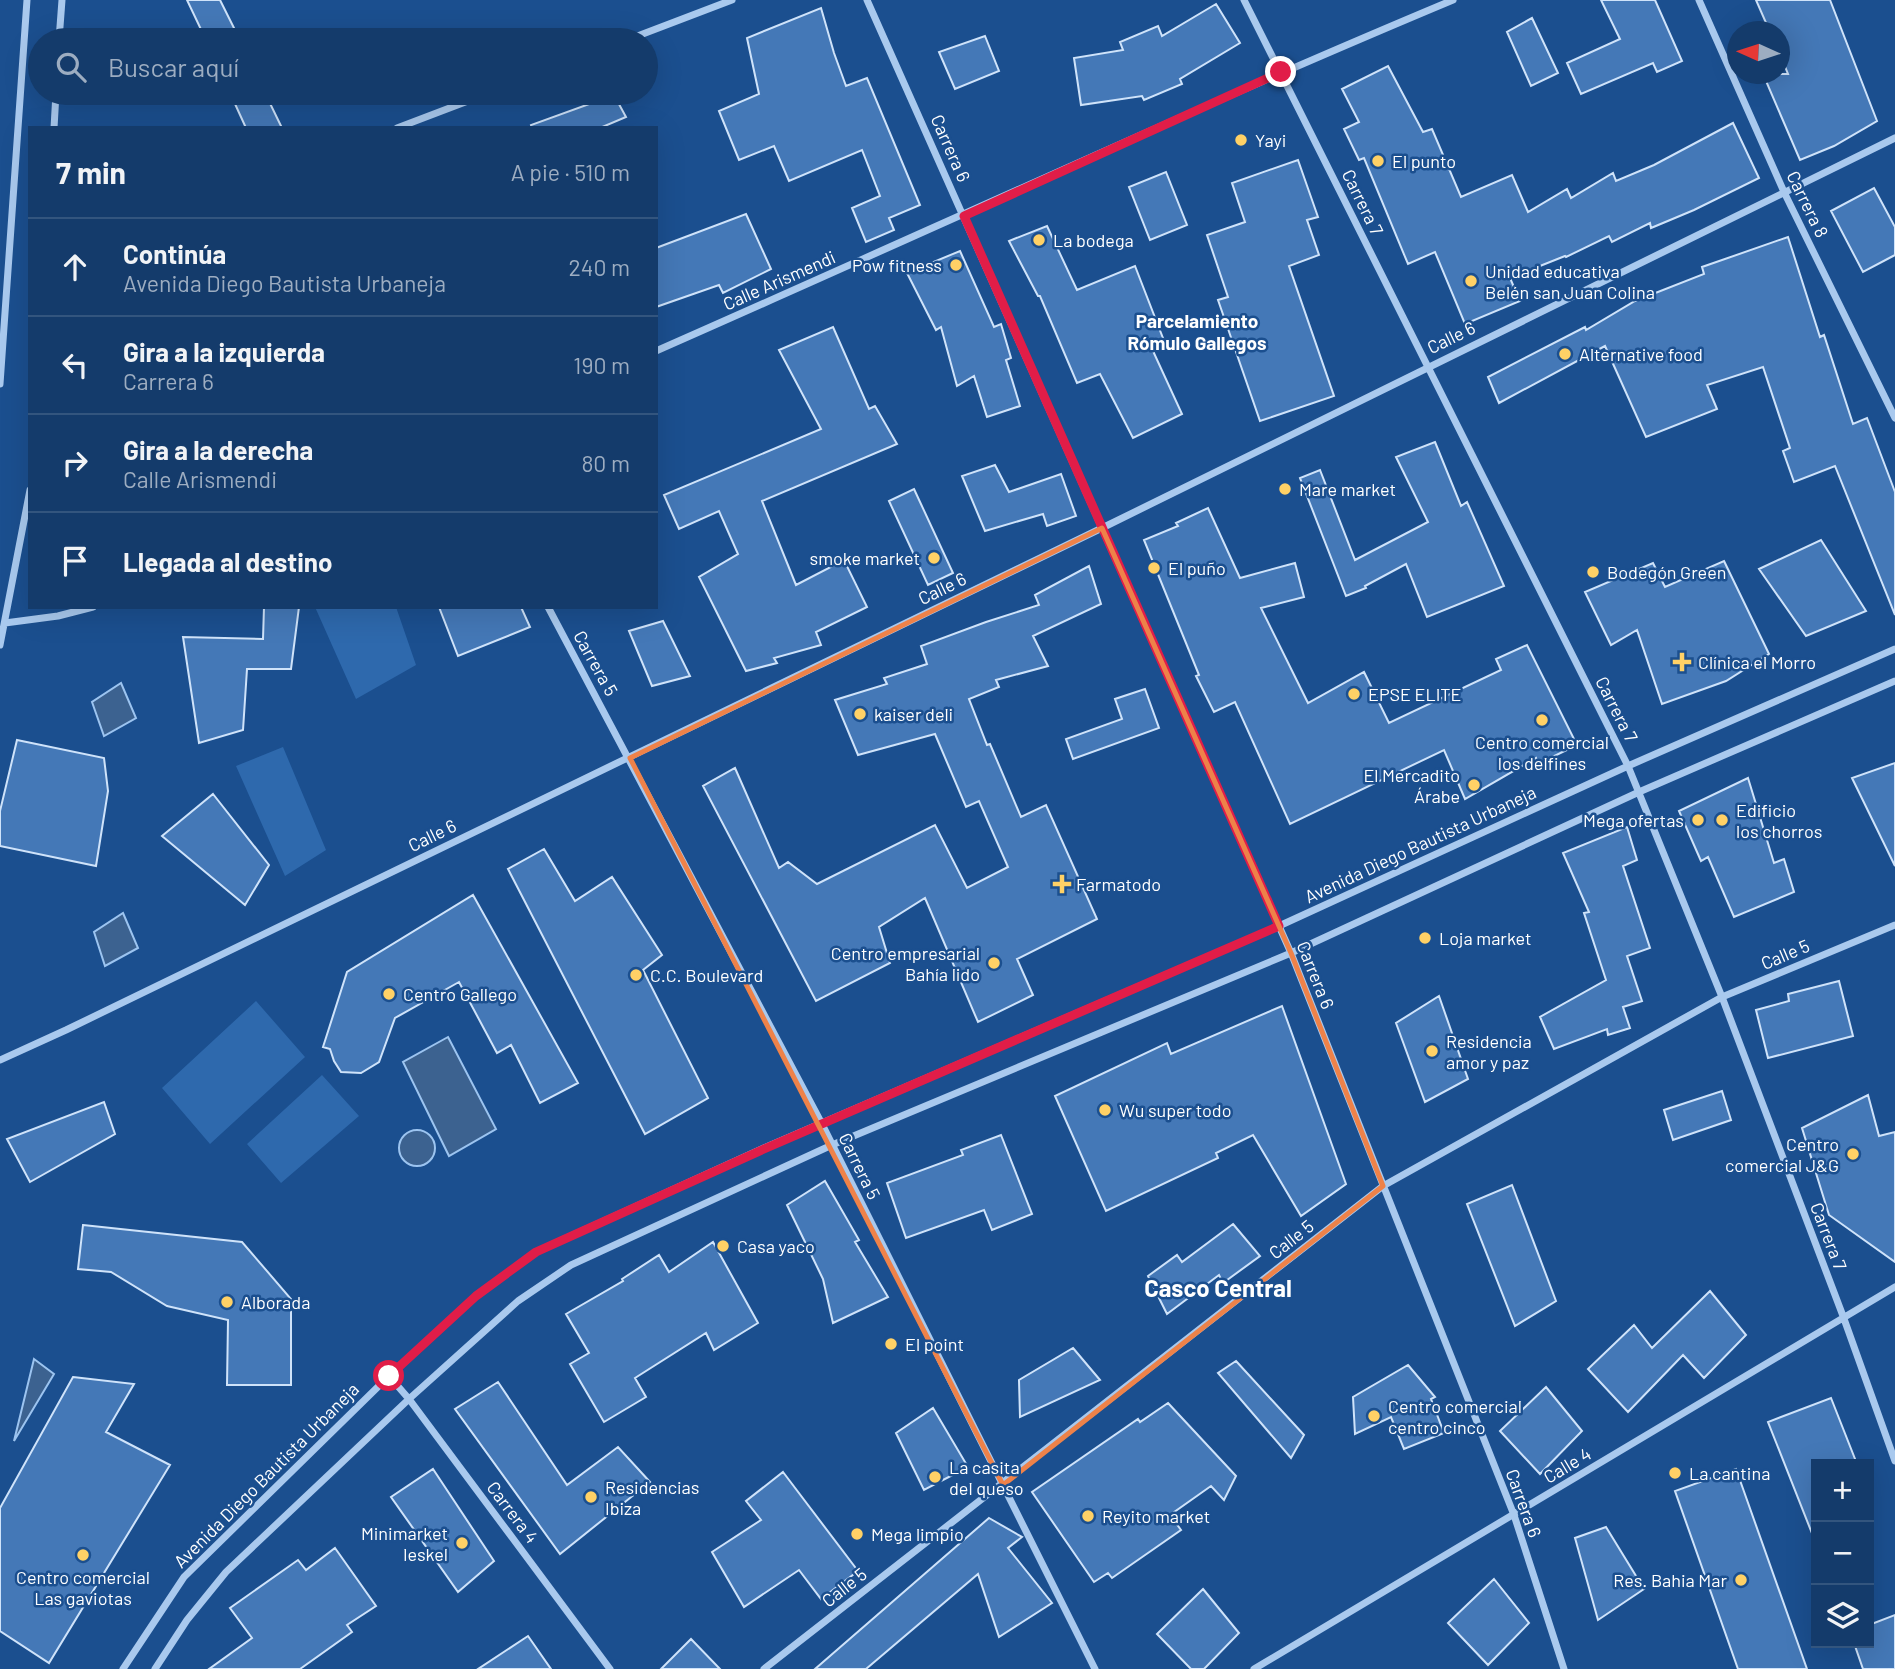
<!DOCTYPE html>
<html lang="es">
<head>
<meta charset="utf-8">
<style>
	:root { --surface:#143b6b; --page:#214673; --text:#f1f3f6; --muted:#9dadc1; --line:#33557e }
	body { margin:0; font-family:Barlow,sans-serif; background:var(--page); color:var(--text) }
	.controls { position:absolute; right:21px; bottom:21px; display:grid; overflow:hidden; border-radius:0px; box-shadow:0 7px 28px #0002 }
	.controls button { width:63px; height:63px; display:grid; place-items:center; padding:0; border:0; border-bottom:2px solid var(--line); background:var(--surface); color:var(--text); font:35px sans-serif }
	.compass { position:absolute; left:1727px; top:21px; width:63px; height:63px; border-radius:50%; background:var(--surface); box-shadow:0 7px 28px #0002; rotate:273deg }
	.stop { position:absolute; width:21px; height:21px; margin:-16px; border:5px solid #e11d48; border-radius:50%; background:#fff }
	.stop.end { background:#e11d48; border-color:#fff; box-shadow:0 2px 7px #0008 }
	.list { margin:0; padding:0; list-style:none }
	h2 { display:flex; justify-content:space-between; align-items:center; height:91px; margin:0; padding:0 28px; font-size:30px }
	h2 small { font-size:23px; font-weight:400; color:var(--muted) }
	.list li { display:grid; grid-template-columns:46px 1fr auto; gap:21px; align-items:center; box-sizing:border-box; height:98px; padding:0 28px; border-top:2px solid var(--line) }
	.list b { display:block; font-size:26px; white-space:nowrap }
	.list p { margin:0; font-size:23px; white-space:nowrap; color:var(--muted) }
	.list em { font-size:23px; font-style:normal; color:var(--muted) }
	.icon { flex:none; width:38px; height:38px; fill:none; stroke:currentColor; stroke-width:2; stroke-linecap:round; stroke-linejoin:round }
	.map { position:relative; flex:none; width:1895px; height:1669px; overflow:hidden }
	.search { position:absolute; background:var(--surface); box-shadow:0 7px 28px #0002; left:28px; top:28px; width:630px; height:77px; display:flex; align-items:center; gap:18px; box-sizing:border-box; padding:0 24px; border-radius:38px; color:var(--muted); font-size:26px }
	.panel { position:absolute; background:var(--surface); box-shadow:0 7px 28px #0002; left:28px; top:126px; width:630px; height:483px; border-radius:0px }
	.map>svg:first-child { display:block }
</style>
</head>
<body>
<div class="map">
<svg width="1895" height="1669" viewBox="0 0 1895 1669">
	<rect width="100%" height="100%" fill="#1b4f8f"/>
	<path fill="#2e69ad" d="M 315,607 L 396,607 L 416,665 L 356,699 Z
		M 283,747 L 326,850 L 285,876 L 236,766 Z
		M 256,1001 L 305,1057 L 210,1144 L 162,1088 Z
		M 322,1075 L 359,1116 L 281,1183 L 247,1144 Z"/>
	<path fill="#3c6290" stroke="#9cc4f0" stroke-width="2" d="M 121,683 L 136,718 L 104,736 L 92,702 Z
		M 123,913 L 138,948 L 105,966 L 94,932 Z
		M 448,1037 L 496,1129 L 449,1156 L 403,1062 Z
		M399 1148a18 18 0 1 1 36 0a18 18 0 1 1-36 0Z
		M 34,1359 L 54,1374 L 14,1441 Z"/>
	<path fill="#4478b7" stroke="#cfe3fa" stroke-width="2" d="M 187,0 L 220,0 L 240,40 L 206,40 Z
		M 1601,0 L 1655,0 L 1682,61 L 1657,72 L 1653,63 L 1581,94 L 1567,63 L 1620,39 Z
		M 1756,0 L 1830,0 L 1877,121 L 1834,146 L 1800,160 L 1763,74 L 1788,74 L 1780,54 L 1780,32 L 1770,32 Z
		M 1216,4 L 1240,43 L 1180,79 L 1182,84 L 1144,100 L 1142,96 L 1081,105 L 1074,58 L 1123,50 L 1120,42 L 1158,26 L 1162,36 Z
		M 821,8 L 834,53 L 846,86 L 867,78 L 920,205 L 889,218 L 894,230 L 866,242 L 852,208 L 880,196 L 862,150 L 789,181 L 774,146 L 739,160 L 719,111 L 759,94 L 747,38 Z
		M 1532,18 L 1558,73 L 1531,86 L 1507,32 Z
		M 985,36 L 999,71 L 955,89 L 939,52 Z
		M 1388,66 L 1423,132 L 1432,129 L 1461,197 L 1512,175 L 1528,212 L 1567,189 L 1571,198 L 1613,173 L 1616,181 L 1654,165 L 1733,123 L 1759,178 L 1694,210 L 1651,228 L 1650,223 L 1612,242 L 1609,236 L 1566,257 L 1565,256 L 1510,278 L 1520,301 L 1465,324 L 1435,252 L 1408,264 L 1364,158 L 1359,160 L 1344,129 L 1359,122 L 1342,89 Z
		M 230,93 L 265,93 L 282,128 L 246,128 Z
		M 614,95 L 626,117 L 600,128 L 532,128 L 531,125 Z
		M 1298,160 L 1318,217 L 1307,220 L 1319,255 L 1289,266 L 1334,396 L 1260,421 L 1218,300 L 1228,297 L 1207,235 L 1245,222 L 1232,183 Z
		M 1166,172 L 1187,225 L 1150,240 L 1129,187 Z
		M 1874,188 L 1895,227 L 1895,255 L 1863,272 L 1831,211 Z
		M 746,214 L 771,269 L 723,293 L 719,285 L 656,307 L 656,248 Z
		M 1047,226 L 1077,290 L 1135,266 L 1166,346 L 1153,351 L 1182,414 L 1133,438 L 1100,374 L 1077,383 L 1040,296 L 1038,296 L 1009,241 Z
		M 1788,237 L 1820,337 L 1824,335 L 1853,424 L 1867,418 L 1895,492 L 1895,615 L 1835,466 L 1794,482 L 1783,451 L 1790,448 L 1763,367 L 1707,385 L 1717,409 L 1646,437 L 1605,346 L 1499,403 L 1488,377 L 1585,327 L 1586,330 L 1635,301 L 1704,274 L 1702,267 Z
		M 960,251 L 994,327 L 1001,324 L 1011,358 L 1006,360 L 1020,406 L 987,417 L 974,376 L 957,386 L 941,327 L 936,330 L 907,273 Z
		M 833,327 L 869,409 L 875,406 L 897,444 L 762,501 L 796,585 L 844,560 L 867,607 L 816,632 L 821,645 L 774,658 L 777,663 L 746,671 L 699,577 L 738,554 L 719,511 L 679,529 L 664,495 L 821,429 L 779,350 Z
		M 1435,442 L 1461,506 L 1467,502 L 1504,586 L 1427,617 L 1406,564 L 1365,586 L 1366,588 L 1346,596 L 1300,478 L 1320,470 L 1355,560 L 1428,522 L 1396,457 Z
		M 995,465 L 1009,492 L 1061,474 L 1076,516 L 1047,526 L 1043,514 L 985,531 L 962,476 Z
		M 914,489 L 953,573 L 928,585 L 889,501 Z
		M 1208,508 L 1240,578 L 1295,563 L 1304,597 L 1261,608 L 1308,703 L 1364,672 L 1389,723 L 1501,670 L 1496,659 L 1527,645 L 1577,745 L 1538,764 L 1536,758 L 1465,799 L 1444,750 L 1290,824 L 1235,702 L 1214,712 L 1196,676 L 1199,675 L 1144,540 L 1178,526 L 1176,523 Z
		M 1821,540 L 1866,611 L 1806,636 L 1759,569 Z
		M 1724,561 L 1769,654 L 1726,681 L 1662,704 L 1637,630 L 1611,645 L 1585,592 L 1653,563 L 1665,587 Z
		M 1089,566 L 1101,604 L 1033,636 L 1048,666 L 996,680 L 999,687 L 969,699 L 987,745 L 990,744 L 1021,817 L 1046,805 L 1097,919 L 1017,959 L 1033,995 L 978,1022 L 925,898 L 879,927 L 890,963 L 816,1001 L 703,786 L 735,768 L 779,868 L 788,862 L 817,884 L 935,825 L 967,888 L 1008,867 L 979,801 L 966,807 L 935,734 L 858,755 L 835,700 L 887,684 L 884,678 L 927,664 L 921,646 L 986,622 L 1039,605 L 1035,595 Z
		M 264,607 L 299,607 L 291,669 L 247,669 L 243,730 L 199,743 L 183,637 L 263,639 Z
		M 439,607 L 521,607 L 530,627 L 458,656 Z
		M 663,621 L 690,676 L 652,686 L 629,631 Z
		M 1145,689 L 1159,728 L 1073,759 L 1066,739 L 1122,719 L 1115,699 Z
		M 17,740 L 104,758 L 108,791 L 96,866 L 0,846 L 0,811 Z
		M 1895,763 L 1895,866 L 1852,778 Z
		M 1748,778 L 1774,863 L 1784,859 L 1794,892 L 1734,917 L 1708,857 L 1701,861 L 1679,811 Z
		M 213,794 L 269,865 L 245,905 L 162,836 Z
		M 1627,827 L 1637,860 L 1623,866 L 1650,948 L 1627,956 L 1642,1001 L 1623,1007 L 1630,1028 L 1608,1035 L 1607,1029 L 1554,1049 L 1540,1017 L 1606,980 L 1584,913 L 1589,912 L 1563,853 Z
		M 544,849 L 575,901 L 612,877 L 662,955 L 643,970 L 708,1098 L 645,1134 L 508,869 Z
		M 473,895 L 578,1083 L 540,1103 L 511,1045 L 497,1053 L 459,982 L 395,1018 L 379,1062 L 361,1073 L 341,1072 L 334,1061 L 330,1049 L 323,1047 L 347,972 Z
		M 1839,981 L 1853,1036 L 1768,1058 L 1756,1010 L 1789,1001 L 1788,994 Z
		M 1439,996 L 1468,1079 L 1425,1102 L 1396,1023 Z
		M 1282,1006 L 1346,1184 L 1301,1216 L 1253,1135 L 1216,1153 L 1218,1158 L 1106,1211 L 1055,1096 L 1167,1043 L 1171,1054 Z
		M 1722,1091 L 1731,1120 L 1673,1140 L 1664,1110 Z
		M 1868,1095 L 1879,1136 L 1895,1132 L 1895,1262 L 1829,1215 L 1802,1128 Z
		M 104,1102 L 115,1134 L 30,1182 L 7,1139 Z
		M 1001,1135 L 1032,1214 L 992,1230 L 984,1210 L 906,1238 L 887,1183 L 963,1155 L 961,1150 Z
		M 825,1181 L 859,1240 L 855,1242 L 888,1297 L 833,1323 L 823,1279 L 787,1205 Z
		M 1512,1185 L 1556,1301 L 1515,1326 L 1467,1204 Z
		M 1233,1224 L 1260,1256 L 1223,1283 L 1219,1275 L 1167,1314 L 1148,1276 L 1177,1255 L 1182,1262 Z
		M 83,1225 L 242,1242 L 291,1299 L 291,1385 L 227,1385 L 228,1320 L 167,1306 L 111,1272 L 78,1269 Z
		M 713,1242 L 758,1323 L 714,1350 L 706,1333 L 635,1378 L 646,1397 L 604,1422 L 570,1364 L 589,1353 L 566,1314 L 623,1281 L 622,1279 L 659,1255 L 669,1272 Z
		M 1710,1291 L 1746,1335 L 1704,1378 L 1683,1355 L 1628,1412 L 1588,1369 L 1634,1325 L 1652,1348 Z
		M 1073,1348 L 1100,1380 L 1020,1417 L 1019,1380 Z
		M 1236,1361 L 1304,1435 L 1291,1458 L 1218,1373 Z
		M 1408,1365 L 1435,1397 L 1431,1399 L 1444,1433 L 1404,1449 L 1391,1417 L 1355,1434 L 1353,1397 Z
		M 73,1377 L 134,1384 L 106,1432 L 170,1465 L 49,1663 L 0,1631 L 0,1508 Z
		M 498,1382 L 567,1485 L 618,1447 L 650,1482 L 560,1554 L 455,1409 Z
		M 1546,1387 L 1582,1431 L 1540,1474 L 1500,1431 Z
		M 1831,1398 L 1857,1464 L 1816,1464 L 1815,1541 L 1768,1422 Z
		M 1168,1403 L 1236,1476 L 1224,1500 L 1211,1486 L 1170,1515 L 1181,1530 L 1112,1578 L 1108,1573 L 1094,1582 L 1032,1492 L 1138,1419 L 1140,1422 Z
		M 933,1408 L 968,1467 L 924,1490 L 896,1433 Z
		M 433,1469 L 494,1561 L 458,1592 L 391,1497 Z
		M 1736,1469 L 1807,1669 L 1738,1669 L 1675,1491 Z
		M 783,1472 L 858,1571 L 821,1599 L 799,1570 L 744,1607 L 712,1552 L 761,1520 L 746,1501 Z
		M 989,1518 L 1022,1537 L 1008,1548 L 1052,1603 L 999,1637 L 978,1574 L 866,1669 L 815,1669 Z
		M 1606,1527 L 1644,1589 L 1598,1620 L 1575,1538 Z
		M 335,1548 L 376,1606 L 347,1625 L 352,1632 L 300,1669 L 209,1669 L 252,1638 L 230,1608 L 298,1560 L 306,1570 Z
		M 1494,1579 L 1529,1623 L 1488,1665 L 1448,1623 Z
		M 1203,1589 L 1239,1633 L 1204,1669 L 1191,1669 L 1157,1634 Z
		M 1895,1615 L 1895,1669 L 1863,1669 L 1854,1643 L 1869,1643 L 1869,1625 Z
		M 528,1636 L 551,1669 L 478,1669 Z
		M 691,1639 L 720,1669 L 661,1669 Z"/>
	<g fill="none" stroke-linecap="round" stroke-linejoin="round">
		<path stroke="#a9c9ee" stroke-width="7" d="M 867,0 L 1291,953 L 1514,1515 L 1564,1669
			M 1244,0 L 1628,766 L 1722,997 L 1843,1316 L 1895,1461
			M 1699,0 L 1784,192 L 1895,418
			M 59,40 L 62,0
			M 627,40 L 732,0
			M 54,128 L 56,93
			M 397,128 L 489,93
			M 656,351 C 922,234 1185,112 1453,0
			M 0,384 L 27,0
			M 548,607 L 822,1124 L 1095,1669
			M 5,623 L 58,616 L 93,607
			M 0,645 L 30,490
			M 0,1060 L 66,1030 L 1102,528 L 1895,138
			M 389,1376 L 409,1399 L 610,1669
			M 123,1669 L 184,1577 L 389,1376 L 476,1296 L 536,1252 L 764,1148 L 1279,926 L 1628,766 L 1895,649
			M 155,1669 L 187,1620 L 226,1572 L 409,1399 L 518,1301 L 571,1265 L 832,1145 L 1291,953 L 1639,792 L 1895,681
			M 764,1669 L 1383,1186 L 1722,997 L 1895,925
			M 1254,1669 L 1895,1287"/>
	</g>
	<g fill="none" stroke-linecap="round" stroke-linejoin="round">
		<path stroke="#e11d48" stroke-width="9" d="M 389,1376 L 476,1296 L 536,1252 L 764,1149 L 1279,926 L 964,216 L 1281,72"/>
	</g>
	<path fill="none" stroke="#ee8249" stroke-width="5" stroke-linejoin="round" d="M 1102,528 L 1291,953 L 1383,1186 L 1003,1485 L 630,758 Z"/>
	<g fill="#ffd166" stroke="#1b4f8f" stroke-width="2.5">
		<circle cx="1241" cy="140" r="7"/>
		<circle cx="1378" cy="161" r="7"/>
		<circle cx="1039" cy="240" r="7"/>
		<circle cx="956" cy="265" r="7"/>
		<circle cx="1471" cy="281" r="7"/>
		<circle cx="1565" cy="354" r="7"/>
		<circle cx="1285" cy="489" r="7"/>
		<circle cx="934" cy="558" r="7"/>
		<circle cx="1154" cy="568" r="7"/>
		<circle cx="1593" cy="572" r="7"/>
		<path d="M1678.5 651.5h7v7h7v7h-7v7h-7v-7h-7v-7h7z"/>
		<circle cx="1354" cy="694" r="7"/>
		<circle cx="860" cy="714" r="7"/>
		<circle cx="1542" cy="720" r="7"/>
		<circle cx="1474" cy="785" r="7"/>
		<circle cx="1698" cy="820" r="7"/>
		<circle cx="1722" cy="820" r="7"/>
		<path d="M1058.5 873.5h7v7h7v7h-7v7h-7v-7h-7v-7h7z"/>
		<circle cx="1425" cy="938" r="7"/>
		<circle cx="994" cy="963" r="7"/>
		<circle cx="636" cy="975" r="7"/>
		<circle cx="389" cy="994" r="7"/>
		<circle cx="1432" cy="1051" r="7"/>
		<circle cx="1105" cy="1110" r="7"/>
		<circle cx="1853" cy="1154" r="7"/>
		<circle cx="723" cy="1246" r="7"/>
		<circle cx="227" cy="1302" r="7"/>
		<circle cx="891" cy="1344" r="7"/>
		<circle cx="1374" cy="1416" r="7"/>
		<circle cx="1675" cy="1473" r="7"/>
		<circle cx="935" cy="1477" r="7"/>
		<circle cx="591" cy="1497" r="7"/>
		<circle cx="1088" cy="1516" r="7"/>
		<circle cx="857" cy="1534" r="7"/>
		<circle cx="462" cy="1543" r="7"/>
		<circle cx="83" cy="1555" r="7"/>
		<circle cx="1741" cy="1580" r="7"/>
	</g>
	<g text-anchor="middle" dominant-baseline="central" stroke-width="5" stroke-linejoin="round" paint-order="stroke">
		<g font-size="18" fill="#fff" stroke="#1b4f8f" text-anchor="start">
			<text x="1255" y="140">Yayi</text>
			<text x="1392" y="161">El punto</text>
			<text x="1053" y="240">La bodega</text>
			<text x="942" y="265" text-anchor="end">Pow fitness</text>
			<text x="1485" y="271">Unidad educativa<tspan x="1485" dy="21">Belén san Juan Colina</tspan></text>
			<text x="1579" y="354">Alternative food</text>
			<text x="1299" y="489">Mare market</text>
			<text x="920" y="558" text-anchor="end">smoke market</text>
			<text x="1168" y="568">El puño</text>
			<text x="1607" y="572">Bodegón Green</text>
			<text x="1698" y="662">Clínica el Morro</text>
			<text x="1368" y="694">EPSE ELITE</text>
			<text x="874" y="714">kaiser deli</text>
			<text x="1542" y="742" text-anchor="middle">Centro comercial<tspan x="1542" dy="21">los delfines</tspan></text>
			<text x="1460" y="775" text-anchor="end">El Mercadito<tspan x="1460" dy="21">Árabe</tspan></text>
			<text x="1736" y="810">Edificio<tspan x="1736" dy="21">los chorros</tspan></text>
			<text x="1684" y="820" text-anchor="end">Mega ofertas</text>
			<text x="1076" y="884">Farmatodo</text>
			<text x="1439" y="938">Loja market</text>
			<text x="980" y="953" text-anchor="end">Centro empresarial<tspan x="980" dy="21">Bahía lido</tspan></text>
			<text x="650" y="975">C.C. Boulevard</text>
			<text x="403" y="994">Centro Gallego</text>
			<text x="1446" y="1041">Residencia<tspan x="1446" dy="21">amor y paz</tspan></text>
			<text x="1119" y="1110">Wu super todo</text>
			<text x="1839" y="1144" text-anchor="end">Centro<tspan x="1839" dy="21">comercial J&amp;G</tspan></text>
			<text x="737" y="1246">Casa yaco</text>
			<text x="241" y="1302">Alborada</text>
			<text x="905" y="1344">El point</text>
			<text x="1388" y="1406">Centro comercial<tspan x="1388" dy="21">centro cinco</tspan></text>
			<text x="949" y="1467">La casita<tspan x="949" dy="21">del queso</tspan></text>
			<text x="1689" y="1473">La cantina</text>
			<text x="605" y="1487">Residencias<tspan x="605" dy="21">Ibiza</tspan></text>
			<text x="1102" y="1516">Reyito market</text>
			<text x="448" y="1533" text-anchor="end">Minimarket<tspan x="448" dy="21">leskel</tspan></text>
			<text x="871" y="1534">Mega limpio</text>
			<text x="83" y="1577" text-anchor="middle">Centro comercial<tspan x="83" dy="21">Las gaviotas</tspan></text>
			<text x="1727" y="1580" text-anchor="end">Res. Bahia Mar</text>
		</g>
		<g font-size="18" fill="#fff" stroke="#1b4f8f">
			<text transform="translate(951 148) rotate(66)">Carrera 6</text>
			<text transform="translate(1363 202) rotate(64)">Carrera 7</text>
			<text transform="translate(1808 204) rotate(64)">Carrera 8</text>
			<text transform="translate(779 280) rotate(-24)">Calle Arismendi</text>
			<text transform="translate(1451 337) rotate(-26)">Calle 6</text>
			<text transform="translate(942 588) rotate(-26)">Calle 6</text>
			<text transform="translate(596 663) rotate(61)">Carrera 5</text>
			<text transform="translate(1617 709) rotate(63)">Carrera 7</text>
			<text transform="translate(432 835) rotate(-26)">Calle 6</text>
			<text transform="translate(1420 844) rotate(-25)">Avenida Diego Bautista Urbaneja</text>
			<text transform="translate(1785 954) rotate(-23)">Calle 5</text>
			<text transform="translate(1316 975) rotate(68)">Carrera 6</text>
			<text transform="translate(860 1166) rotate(64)">Carrera 5</text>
			<text transform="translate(1829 1236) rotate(69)">Carrera 7</text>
			<text transform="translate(1291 1239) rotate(-38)">Calle 5</text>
			<text transform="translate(1567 1465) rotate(-31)">Calle 4</text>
			<text transform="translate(266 1475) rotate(-45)">Avenida Diego Bautista Urbaneja</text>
			<text transform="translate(1524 1503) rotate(70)">Carrera 6</text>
			<text transform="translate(513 1512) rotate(53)">Carrera 4</text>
			<text transform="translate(844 1587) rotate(-38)">Calle 5</text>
		</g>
		<g font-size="19" font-weight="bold" fill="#fff" stroke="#1b4f8f">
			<text x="1197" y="320">Parcelamiento<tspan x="1197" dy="22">Rómulo Gallegos</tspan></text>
		</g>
		<g font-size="24" font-weight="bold" fill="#fff" stroke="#1b4f8f">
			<text x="1218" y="1287">Casco Central</text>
		</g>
	</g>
</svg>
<div class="controls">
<button>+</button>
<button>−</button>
<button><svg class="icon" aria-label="layers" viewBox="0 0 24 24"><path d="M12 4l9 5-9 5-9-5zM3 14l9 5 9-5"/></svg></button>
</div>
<svg class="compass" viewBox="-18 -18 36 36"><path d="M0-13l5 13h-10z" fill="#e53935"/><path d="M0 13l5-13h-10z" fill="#9dadc1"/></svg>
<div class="stop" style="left:389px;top:1376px"></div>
<div class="stop end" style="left:1281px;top:72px"></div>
<div class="search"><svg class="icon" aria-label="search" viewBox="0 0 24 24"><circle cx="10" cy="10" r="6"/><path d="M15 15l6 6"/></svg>Buscar aquí</div>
<section class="panel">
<h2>7 min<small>A pie · 510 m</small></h2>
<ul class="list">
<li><svg class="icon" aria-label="ahead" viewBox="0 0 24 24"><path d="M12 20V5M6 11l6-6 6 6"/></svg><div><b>Continúa</b><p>Avenida Diego Bautista Urbaneja</p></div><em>240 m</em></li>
<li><svg class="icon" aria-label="left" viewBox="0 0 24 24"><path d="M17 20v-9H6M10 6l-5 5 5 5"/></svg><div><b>Gira a la izquierda</b><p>Carrera 6</p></div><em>190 m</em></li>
<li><svg class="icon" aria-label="right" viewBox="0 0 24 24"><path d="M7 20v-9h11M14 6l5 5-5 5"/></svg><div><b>Gira a la derecha</b><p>Calle Arismendi</p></div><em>80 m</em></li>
<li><svg class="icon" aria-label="arrive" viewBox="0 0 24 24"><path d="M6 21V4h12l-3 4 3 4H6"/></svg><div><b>Llegada al destino</b></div></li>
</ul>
</section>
</div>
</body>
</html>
